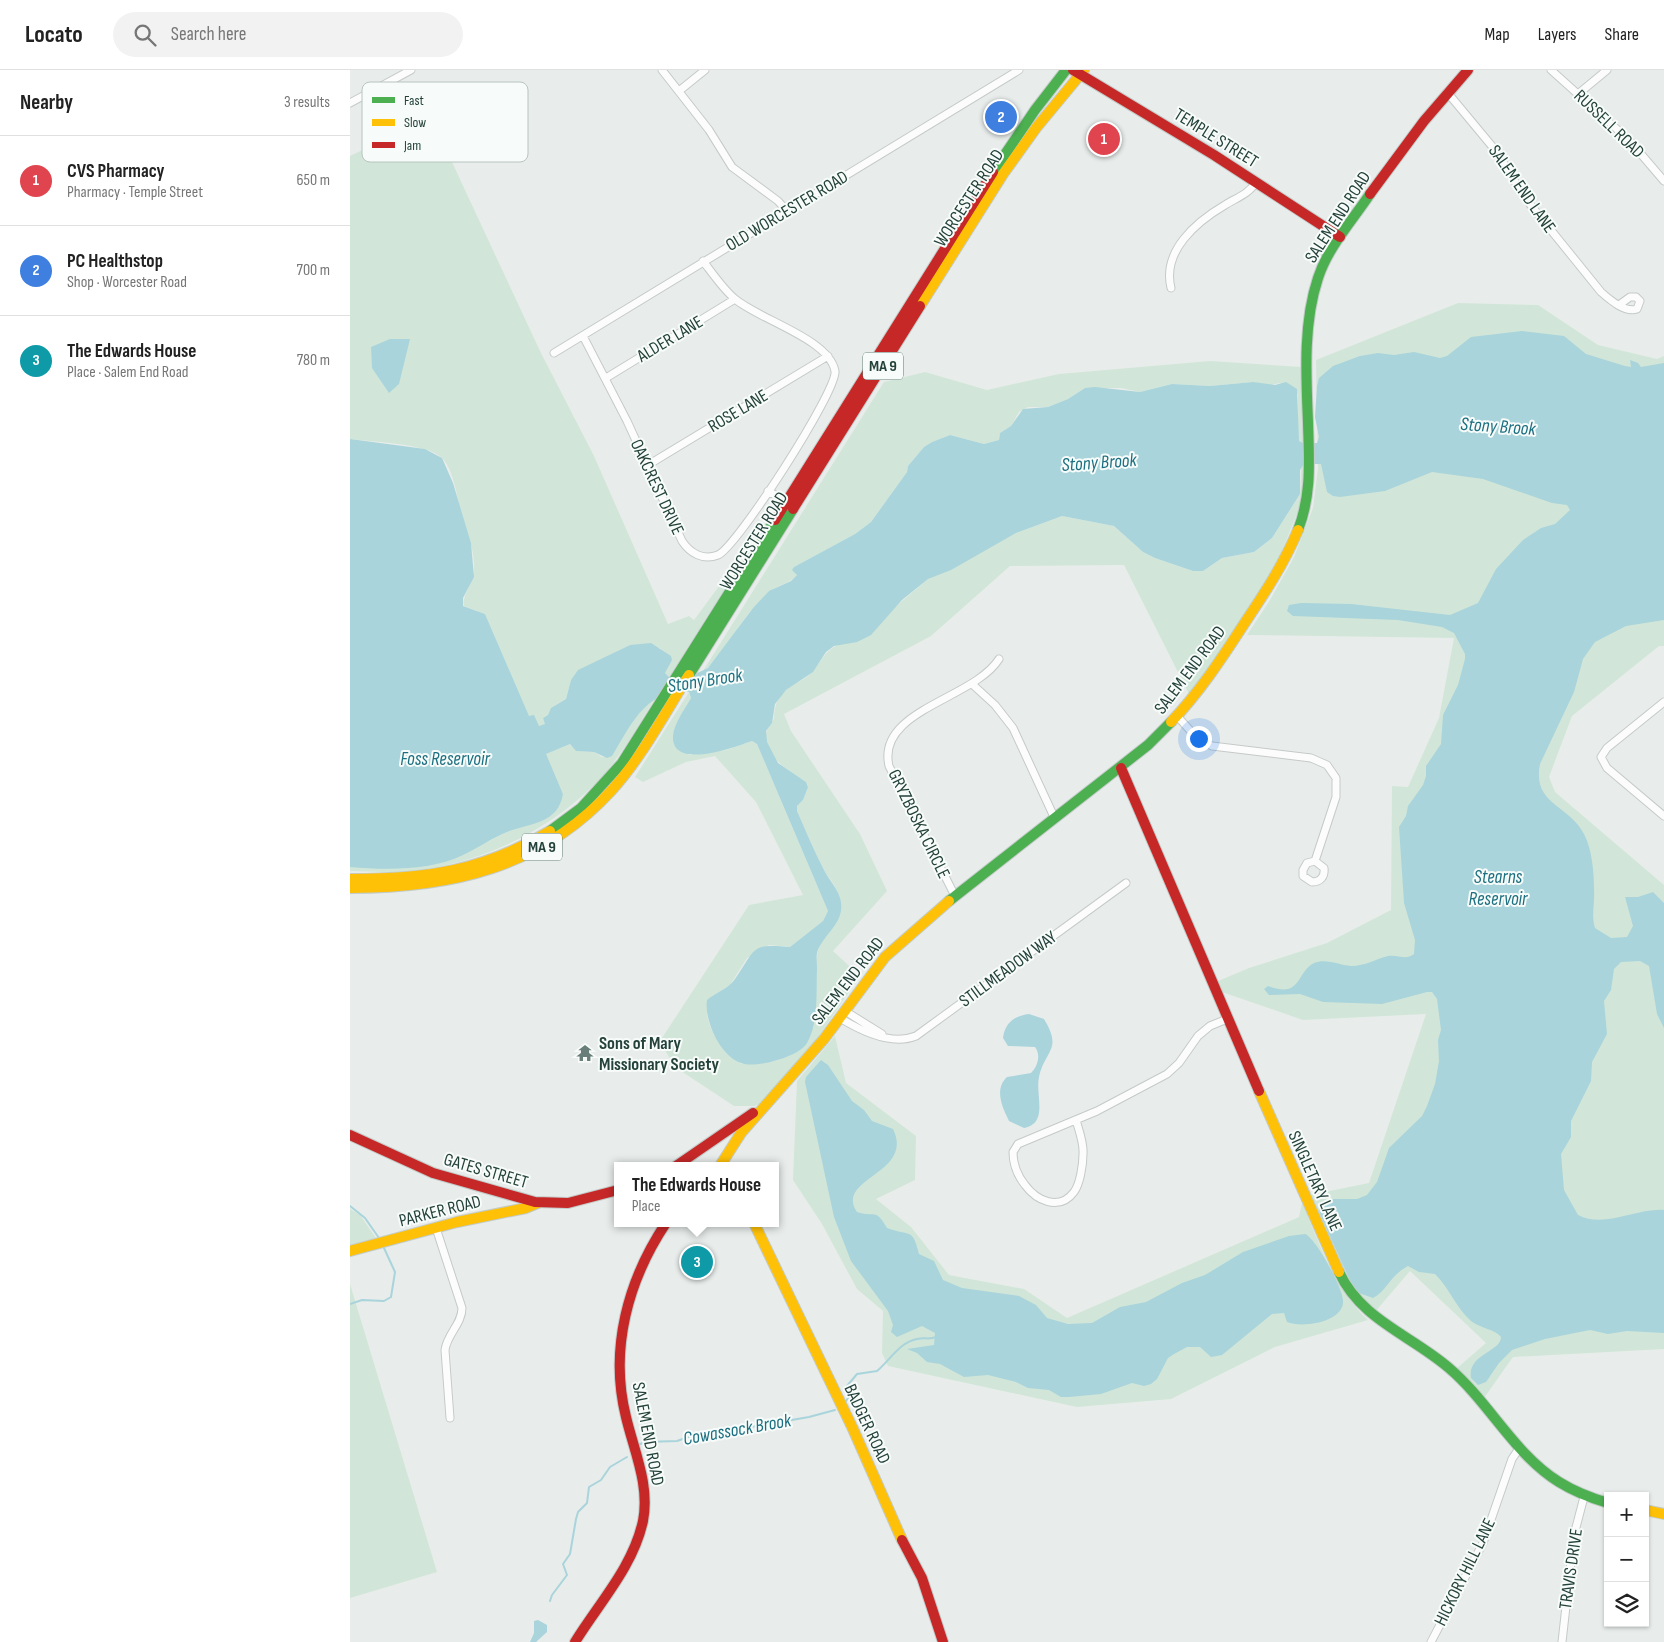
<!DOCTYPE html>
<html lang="en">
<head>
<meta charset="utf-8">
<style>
	:root { --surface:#fff; --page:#f2f2f2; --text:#222; --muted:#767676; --line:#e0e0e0; --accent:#697e78 }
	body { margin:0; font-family:"Sofia Sans Condensed",sans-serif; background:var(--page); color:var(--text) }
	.controls { position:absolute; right:15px; bottom:15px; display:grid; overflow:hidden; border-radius:0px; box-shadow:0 1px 4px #0004 }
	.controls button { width:45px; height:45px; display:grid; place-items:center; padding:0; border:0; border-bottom:1px solid var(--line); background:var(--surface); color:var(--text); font:25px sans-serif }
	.you { position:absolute; left:848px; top:668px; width:18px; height:18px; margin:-12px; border:4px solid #fff; border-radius:50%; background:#1a73e8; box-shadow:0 0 0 8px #1a73e833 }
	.badge { display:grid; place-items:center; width:32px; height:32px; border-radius:50%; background:var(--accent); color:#fff; font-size:16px; font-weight:700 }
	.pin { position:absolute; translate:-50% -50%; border:2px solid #fff; box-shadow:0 1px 5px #0006 }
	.popup { position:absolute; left:264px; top:1092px; width:165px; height:65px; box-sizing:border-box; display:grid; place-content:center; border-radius:0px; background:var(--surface); filter:drop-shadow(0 1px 4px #0005); font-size:16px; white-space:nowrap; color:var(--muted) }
	.popup b { font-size:19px; color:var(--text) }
	.popup::after { content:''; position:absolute; left:50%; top:100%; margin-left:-10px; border:10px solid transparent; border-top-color:var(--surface) }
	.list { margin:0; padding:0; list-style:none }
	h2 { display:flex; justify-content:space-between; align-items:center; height:65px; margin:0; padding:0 20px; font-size:21px }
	h2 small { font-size:16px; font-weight:400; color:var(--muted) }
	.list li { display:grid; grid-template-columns:32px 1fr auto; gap:15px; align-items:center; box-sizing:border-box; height:90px; padding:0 20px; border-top:1px solid var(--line) }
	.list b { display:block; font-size:19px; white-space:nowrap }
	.list p { margin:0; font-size:16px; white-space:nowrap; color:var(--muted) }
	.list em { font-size:16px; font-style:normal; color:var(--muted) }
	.icon { flex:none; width:28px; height:28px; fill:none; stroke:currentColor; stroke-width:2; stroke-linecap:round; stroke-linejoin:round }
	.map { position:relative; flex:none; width:1314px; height:1572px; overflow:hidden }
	header { display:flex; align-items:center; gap:30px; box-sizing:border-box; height:70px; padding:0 25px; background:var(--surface); border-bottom:1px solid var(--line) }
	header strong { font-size:24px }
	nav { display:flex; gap:28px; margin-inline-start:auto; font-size:18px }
	.search { width:350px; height:45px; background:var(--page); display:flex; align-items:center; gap:12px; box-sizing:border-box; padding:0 18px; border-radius:28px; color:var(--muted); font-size:19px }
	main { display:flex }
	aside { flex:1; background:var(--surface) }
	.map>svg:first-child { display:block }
</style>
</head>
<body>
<header>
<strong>Locato</strong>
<div class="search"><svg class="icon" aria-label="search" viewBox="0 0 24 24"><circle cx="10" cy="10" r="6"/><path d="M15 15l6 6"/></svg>Search here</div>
<nav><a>Map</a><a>Layers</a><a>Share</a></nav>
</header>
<main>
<aside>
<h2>Nearby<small>3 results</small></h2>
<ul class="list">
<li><span class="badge" style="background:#e0444e">1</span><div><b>CVS Pharmacy</b><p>Pharmacy · Temple Street</p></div><em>650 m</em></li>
<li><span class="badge" style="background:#3f7fe0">2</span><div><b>PC Healthstop</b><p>Shop · Worcester Road</p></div><em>700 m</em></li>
<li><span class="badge" style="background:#0f9aa8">3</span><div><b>The Edwards House</b><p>Place · Salem End Road</p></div><em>780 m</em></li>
</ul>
</aside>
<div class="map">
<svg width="1314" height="1572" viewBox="0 0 1314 1572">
	<rect width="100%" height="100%" fill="#e8edeb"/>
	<path fill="#d1e6d8" d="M 81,47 L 190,281 L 244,386 L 318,554 L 339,546 L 344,550 L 378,504 L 382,507 L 319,607 L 315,603 L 321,590 L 318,584 L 315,584 L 310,578 L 280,575 L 248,591 L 221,610 L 216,629 L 204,636 L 198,645 L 193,648 L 196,654 L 189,657 L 179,647 L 135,544 L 114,536 C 111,527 124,512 124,500 C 125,479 116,460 111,440 C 106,424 104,402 93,389 C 80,373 21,372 0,369 L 0,86 Z
		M 1108,233 L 1188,235 L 1248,275 L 1307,289 L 1314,286 L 1314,576 L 1309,576 L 1222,646 L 1199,707 L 1205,722 L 1314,815 L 1314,1279 L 1163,1287 L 1134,1328 L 1106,1299 L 1136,1273 L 1060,1201 L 1024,1243 L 1001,1216 L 960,1125 L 1019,1113 L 1076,944 L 953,950 L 872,922 L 868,911 L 899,898 L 977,873 L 1041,840 L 1042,716 L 1058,717 L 1089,648 L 1104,568 L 897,565 L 920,530 L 944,487 L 963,438 L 968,398 L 966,290 Z
		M 860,291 L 952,297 L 953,373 L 949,371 L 948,367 L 948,324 L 930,313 L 917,316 L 903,312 L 860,316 L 822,314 L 790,322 L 771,318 L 735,318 L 718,329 L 698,337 L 678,337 L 669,342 L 661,356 L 650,363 L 649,370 L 634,374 L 600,365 L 582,372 L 574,377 L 558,396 L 557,402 L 521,452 L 505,464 L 444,497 L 447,505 C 439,514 430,514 421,521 C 415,525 409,532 404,537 C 387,555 373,590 353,601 L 534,312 L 575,302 L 637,320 L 709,304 Z
		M 954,394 L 952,431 L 928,491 L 871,582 L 839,624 L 774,495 L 660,496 L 581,566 L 434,644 L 441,661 L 510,764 L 537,821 L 483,881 L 510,906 L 464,973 L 412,1032 L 405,1036 L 384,1036 L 331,1001 L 319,987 L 310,971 L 399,835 L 453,825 L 406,732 L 365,686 L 336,692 L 293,712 L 285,707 L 339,622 L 341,628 L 328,652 L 339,685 L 376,680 L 402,671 L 407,674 L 478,841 L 473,851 L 440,877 L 419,875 L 397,888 L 380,915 L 362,926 C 360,930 357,936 357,941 C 357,961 376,984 392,994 C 434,994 463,984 465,938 C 466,921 463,902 467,885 C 473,858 494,860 487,823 C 486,815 478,807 474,800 C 464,781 456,761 447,741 L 447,736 L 453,730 L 458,716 L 456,712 C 441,701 412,687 416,664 C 417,657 423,653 424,647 C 425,635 427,628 436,620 C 443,614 452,611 459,605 C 471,594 474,579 491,574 L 545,537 L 578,509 L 666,463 L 706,448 L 712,446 L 764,456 L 793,482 L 805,488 L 843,501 L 853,501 L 872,488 L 904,482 L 922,468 L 950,424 L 951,397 Z
		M 305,628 C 292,649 279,672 264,692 C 219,750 147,788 76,799 C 51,803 25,802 0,801 L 0,797 L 60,797 L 103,789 L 209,736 L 213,724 L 195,684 L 220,674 L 227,681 L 244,682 L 252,687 L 261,686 C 272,671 288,634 305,628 Z
		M 485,966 L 496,1013 L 566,1066 L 565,1110 L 526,1129 L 561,1157 L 599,1205 L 674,1219 L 717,1248 L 949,1147 L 952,1133 C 970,1174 984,1219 1018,1250 L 925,1277 L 821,1329 L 727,1337 L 538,1296 L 532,1283 L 533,1241 L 507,1219 L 472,1154 L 443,1110 L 447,1011 Z
		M 0,1139 L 10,1145 L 26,1168 L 0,1175 Z
		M 0,1214 L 87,1502 L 0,1528 Z"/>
	<path fill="#a9d4db" d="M 1172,261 L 1214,266 L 1236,284 L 1275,296 L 1281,297 L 1280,290 L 1288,293 L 1291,297 L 1314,293 L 1314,550 L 1276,556 L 1245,572 L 1233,589 L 1224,622 L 1190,694 C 1182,735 1219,734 1234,764 C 1242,779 1244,802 1244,820 C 1245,833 1241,845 1245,858 L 1261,868 L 1277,867 L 1283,856 L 1275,827 L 1288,827 L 1303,822 L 1314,833 L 1314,958 L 1307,944 L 1299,896 L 1290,891 L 1271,892 L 1264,899 L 1261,920 L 1254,931 L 1257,964 L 1242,992 L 1241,1011 L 1221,1051 L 1221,1067 L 1211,1084 L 1214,1120 L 1228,1145 C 1254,1159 1286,1138 1314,1140 L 1314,1263 L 1277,1261 L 1258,1264 L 1240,1260 L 1195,1269 L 1162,1280 L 1149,1293 L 1136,1312 L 1128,1315 L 1121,1308 C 1117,1284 1151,1282 1151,1267 C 1145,1259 1129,1258 1121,1251 C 1106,1238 1100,1219 1085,1204 L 1069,1202 L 1058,1196 C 1039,1206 1038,1220 1023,1228 L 1009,1223 L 1002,1215 L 970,1144 L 969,1138 L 983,1129 L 1007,1129 L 1017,1125 L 1027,1112 L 1039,1078 L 1072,1046 L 1077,1036 L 1085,1014 L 1089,991 L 1088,970 L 1091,960 L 1087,929 L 1082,922 L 1077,922 L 1032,934 L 973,932 L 950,924 L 919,925 L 914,919 L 918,916 C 952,929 946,902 964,893 C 976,888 989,895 1001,896 C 1015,896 1026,889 1038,886 C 1048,884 1055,891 1064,884 L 1065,870 L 1054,833 L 1049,757 L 1056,746 L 1058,736 L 1073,715 L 1076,706 L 1076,696 L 1091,674 L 1093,645 L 1108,615 L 1115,589 L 1115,584 L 1104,563 L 1092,557 L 1048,550 L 943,546 L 937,541 L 939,535 L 951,533 L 1001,534 L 1100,545 L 1128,533 L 1146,499 L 1173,470 L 1191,458 L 1205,454 L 1220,440 L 1217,435 L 1202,433 L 1133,409 L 1082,402 L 1035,421 L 990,427 L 983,426 L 977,422 L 971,394 L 954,394 L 950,400 L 950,424 L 922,468 L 904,482 L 872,488 L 853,501 L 843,501 L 805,488 L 793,482 L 764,456 L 712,446 L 666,463 L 601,500 L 578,509 L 552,530 L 521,565 L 507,572 L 484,576 L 476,582 L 463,602 L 436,620 L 425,634 L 422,653 L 416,661 L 417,672 L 428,693 L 456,712 L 458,717 L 453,730 L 447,736 L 447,741 C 456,761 464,781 474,800 C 479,810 490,821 491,833 C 494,854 472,865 467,883 C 466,889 467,893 467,898 C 466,922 469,952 457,973 C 449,987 405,999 391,993 C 370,986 354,950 357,930 C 366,922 378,919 385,909 C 406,879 400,873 440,877 L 473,851 L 478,841 L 407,674 L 402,671 C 385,677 321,701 323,666 C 324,653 335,639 341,628 L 339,622 C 296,618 281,655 262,686 L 257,688 L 244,682 L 226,681 L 220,674 L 196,684 L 213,724 C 208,754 180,753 157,762 C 142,768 128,778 113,785 C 80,801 36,800 0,797 L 0,369 L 75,379 L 92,388 L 103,413 L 121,473 L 124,507 L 113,528 L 113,536 L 135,544 L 179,646 L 184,645 L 189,656 L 195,654 L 193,648 L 198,645 L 201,638 L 216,629 L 221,610 L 228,600 L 280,575 L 301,573 L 321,586 L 322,590 L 315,603 L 319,607 L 343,605 L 358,598 L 403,538 L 419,521 L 441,511 L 447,505 L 442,500 L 444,497 L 505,464 L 521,452 L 557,402 L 558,396 L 574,377 L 582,372 L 600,365 L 634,374 L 649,370 L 650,363 L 661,356 L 673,339 L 698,337 L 718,329 L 735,318 L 745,317 L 790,322 L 822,314 L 860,316 L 903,312 L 925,315 L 936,312 L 947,319 L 949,371 L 953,373 L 967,373 L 969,367 L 965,347 L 967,316 L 969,308 L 983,296 L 1010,286 L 1028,283 L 1044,285 L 1064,282 L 1090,288 L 1097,286 L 1121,267 Z
		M 40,269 L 60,269 L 49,314 L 39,323 L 22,298 L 21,277 Z
		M 679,944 L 694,949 C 713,980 695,980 689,1007 C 685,1025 699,1053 674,1058 L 659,1051 C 652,1037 644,1019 657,1007 L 681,1003 C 688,996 691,985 685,977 L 658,976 L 653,968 C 655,953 664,946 679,944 Z
		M 471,990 L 478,995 L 502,1031 L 514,1040 L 522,1051 L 543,1059 C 565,1104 484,1108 507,1142 C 525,1148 525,1137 537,1158 C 561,1167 562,1157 569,1184 L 584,1191 L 593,1210 L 612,1218 L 669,1226 L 686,1235 L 697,1248 L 718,1254 L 742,1253 L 770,1237 L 796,1232 L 832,1213 L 855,1205 L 893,1182 L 939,1166 L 955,1164 C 966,1168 995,1221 993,1233 C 991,1253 951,1258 937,1252 L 934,1243 L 922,1244 L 872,1285 L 861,1287 L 850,1277 L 837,1277 L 824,1284 L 818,1288 L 807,1309 L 801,1314 L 794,1316 L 782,1313 L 751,1324 L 719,1327 L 711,1327 L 699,1320 L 678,1318 L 666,1312 L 638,1305 L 614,1307 L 590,1294 L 577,1292 L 567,1283 L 557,1279 L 584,1275 L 585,1263 L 572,1256 L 547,1267 L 541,1262 L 543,1255 L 538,1241 L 501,1191 L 484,1147 L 455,1012 L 456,1007 Z
		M 188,1550 L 197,1555 L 197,1562 L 186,1572 L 180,1572 L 184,1563 L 184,1551 Z"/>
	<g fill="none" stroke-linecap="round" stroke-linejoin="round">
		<path stroke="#a9d4db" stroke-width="2" d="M 0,1136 L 15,1148 L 29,1168
			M 0,1234 L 12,1230 L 34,1231 L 41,1227 L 45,1202 L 34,1178
			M 496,1331 L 498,1328 L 497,1316 L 507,1304 L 527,1301 C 540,1290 550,1272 567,1269 C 575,1267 579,1270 586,1267
			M 288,1375 L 295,1372 L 327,1371 L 341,1366 L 355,1365 L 459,1347 L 485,1340
			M 200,1531 L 202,1525 L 217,1505 L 213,1494 L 220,1484 L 226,1449 L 228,1442 L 237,1433 L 239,1417 L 251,1410 L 260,1397 L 277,1387"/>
		<g stroke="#c5cac8" stroke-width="9">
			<path id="street" d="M 312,0 L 359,60 L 382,97 L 428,131 L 437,141
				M 1201,0 L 1279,70 L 1314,111
				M 329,21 L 355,0
				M 1097,22 L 1146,81 L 1175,128 L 1251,222 C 1260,230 1275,243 1287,239 L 1290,231 L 1286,227 L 1280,227 L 1269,235
				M 1228,24 L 1257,0
				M 0,33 L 61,0
				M 821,218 C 812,181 846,152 875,135 C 886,128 899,124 906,112
				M 233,266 L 277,351 L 332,471 C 340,483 353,491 368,485 C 387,477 488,320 485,301 C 479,269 410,250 385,229 C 373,219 363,204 353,191
				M 204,283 L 669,0
				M 256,308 L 385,229
				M 298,395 L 478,286
				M 418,421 L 437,432
				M 622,614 L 645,635 L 663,658 L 705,749
				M 1314,632 L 1257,678 L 1251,687 L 1257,698 L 1314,746
				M 828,647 L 846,667 L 862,676 L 961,688 L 977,695 L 986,708 L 986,727 L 965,791 L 957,793 L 953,800 L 953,806 L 962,812 C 971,812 975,806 974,798 L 965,791
				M 605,826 L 539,696 C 526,640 624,629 649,589
				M 495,941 L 532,964
				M 490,948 C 511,961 541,976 566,966 L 776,813
				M 726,1050 C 729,1061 734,1073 733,1084 C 733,1095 730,1114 724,1122 C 709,1142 686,1130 675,1115 C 667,1105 663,1095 663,1082 L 668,1074 L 747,1041 L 817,1004 L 829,993 L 848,966 L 860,956 L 877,949
				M 86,1158 L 112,1238 C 112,1254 97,1264 95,1280 L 100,1348
				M 1081,1572 L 1133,1473 L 1162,1389 L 1170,1377
				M 1212,1572 L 1224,1465 L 1234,1427"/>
		</g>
		<g stroke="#c3cbc8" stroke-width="12">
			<path id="fast" d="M 643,102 L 685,40 L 716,0
				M 948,460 C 962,424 959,390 958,352 C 956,305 953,253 968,208 C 978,177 1002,151 1020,124
				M 339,605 L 443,439
				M 200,761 L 231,738 L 272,693 L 425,450
				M 599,831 L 798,675 L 821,652
				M 989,1202 C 1011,1250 1061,1265 1099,1298 C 1139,1332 1164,1384 1209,1412 C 1225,1422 1241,1428 1258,1433"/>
		</g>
		<g stroke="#c3cbc8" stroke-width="12">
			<path id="slow" d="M 570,236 L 653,104 L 686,58 L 734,0
				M 821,652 C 849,623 872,588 894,554 C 914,524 934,494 948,460
				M 0,809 C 77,809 133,801 200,761
				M 0,818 C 101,818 190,798 261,721 C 292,687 314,644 339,605
				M 909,1021 L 989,1202
				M 370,1096 L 391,1063 L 474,969 L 535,887 L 599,831
				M 404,1153 L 503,1359 L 552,1470
				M 0,1181 L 107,1152 L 176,1138 L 188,1133
				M 1295,1440 L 1314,1444"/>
		</g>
		<g stroke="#c3cbc8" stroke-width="12">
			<path id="jam" d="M 723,0 L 864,85 L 990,167
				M 1020,124 L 1074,51 L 1118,0
				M 443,439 L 570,236
				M 425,450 L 643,102
				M 771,698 L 909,1021
				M 0,1065 L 83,1103 L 185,1132 L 218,1133 L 268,1120
				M 326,1096 L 403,1043
				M 552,1470 L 572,1508 L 593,1572
				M 225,1572 C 249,1533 283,1497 293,1451 C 300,1415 284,1381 276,1347 C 259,1279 278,1210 316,1153"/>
		</g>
		<use href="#street" stroke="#fcfcfc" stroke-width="7"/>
		<use href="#fast" stroke="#4caf50" stroke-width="10"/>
		<use href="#slow" stroke="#ffc107" stroke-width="10"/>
		<use href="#jam" stroke="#c62828" stroke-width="10"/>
	</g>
	<defs>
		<g id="temple-bare" transform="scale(1.35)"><path d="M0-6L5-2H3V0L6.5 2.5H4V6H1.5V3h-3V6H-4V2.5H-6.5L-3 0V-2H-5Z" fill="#697e78" stroke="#f7fbf9" stroke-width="2.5" paint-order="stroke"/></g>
	</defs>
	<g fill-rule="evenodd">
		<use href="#temple-bare" x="235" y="983"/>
	</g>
	<g text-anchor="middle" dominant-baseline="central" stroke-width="4" stroke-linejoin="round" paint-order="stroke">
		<g fill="#f7fbf9" stroke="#637a73" stroke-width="1">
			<rect x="513" y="282.5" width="40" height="27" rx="4"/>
			<rect x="172" y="763.5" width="40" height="27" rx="4"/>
		</g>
		<g font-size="16" font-weight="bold" fill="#24423a">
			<text x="533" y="296">MA 9</text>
			<text x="192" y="777">MA 9</text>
		</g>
		<g font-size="18" fill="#24423a" stroke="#f7fbf9">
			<text transform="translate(1259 54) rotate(44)">RUSSELL ROAD</text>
			<text transform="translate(866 68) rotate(32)">TEMPLE STREET</text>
			<text transform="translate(1172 119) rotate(55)">SALEM END LANE</text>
			<text transform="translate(619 128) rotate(-57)">WORCESTER ROAD</text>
			<text transform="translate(437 141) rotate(-31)">OLD WORCESTER ROAD</text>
			<text transform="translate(988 147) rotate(-57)">SALEM END ROAD</text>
			<text transform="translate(320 269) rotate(-31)">ALDER LANE</text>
			<text transform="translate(388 341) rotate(-31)">ROSE LANE</text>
			<text transform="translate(307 417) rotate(65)">OAKCREST DRIVE</text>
			<text transform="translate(404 471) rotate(-58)">WORCESTER ROAD</text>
			<text transform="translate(840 600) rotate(-53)">SALEM END ROAD</text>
			<text transform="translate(569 754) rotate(64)">GRYZBOSKA CIRCLE</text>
			<text transform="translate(658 899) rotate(-36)">STILLMEADOW WAY</text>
			<text transform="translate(498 911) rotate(-52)">SALEM END ROAD</text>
			<text transform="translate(136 1101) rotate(16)">GATES STREET</text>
			<text transform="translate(965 1111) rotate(66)">SINGLETARY LANE</text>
			<text transform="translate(90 1141) rotate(-14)">PARKER ROAD</text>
			<text transform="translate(517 1354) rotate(65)">BADGER ROAD</text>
			<text transform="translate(298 1364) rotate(79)">SALEM END ROAD</text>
			<text transform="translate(1221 1499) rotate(-82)">TRAVIS DRIVE</text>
			<text transform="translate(1115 1502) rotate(-64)">HICKORY HILL LANE</text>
		</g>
		<g font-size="18" font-weight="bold" fill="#24423a" stroke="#f7fbf9" text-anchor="start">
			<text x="249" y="973">Sons of Mary<tspan x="249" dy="21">Missionary Society</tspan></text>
		</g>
		<g font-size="19" font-style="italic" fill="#1c6f80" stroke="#f7fbf9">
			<text transform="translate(1148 357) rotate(4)">Stony Brook</text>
			<text transform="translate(749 393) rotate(-4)">Stony Brook</text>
			<text transform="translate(355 611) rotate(-9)">Stony Brook</text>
			<text x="95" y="689">Foss Reservoir</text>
			<text x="1148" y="807">Stearns<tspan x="1148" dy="22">Reservoir</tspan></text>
			<text transform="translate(387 1360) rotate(-10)">Cowassock Brook</text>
		</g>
	</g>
	<rect x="12" y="12" width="166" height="80" rx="8" fill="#f7fbf9" stroke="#b8c4c0" stroke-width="1"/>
	<rect x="22" y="27" width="23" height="6" fill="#4caf50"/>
	<rect x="22" y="49" width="23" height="7" fill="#ffc107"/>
	<rect x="22" y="72" width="23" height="6" fill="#c62828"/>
	<g font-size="14" fill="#24423a">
		<text x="54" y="35">Fast</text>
		<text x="54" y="57">Slow</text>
		<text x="54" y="80">Jam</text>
	</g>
</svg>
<div class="controls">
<button>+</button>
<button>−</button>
<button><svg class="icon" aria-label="layers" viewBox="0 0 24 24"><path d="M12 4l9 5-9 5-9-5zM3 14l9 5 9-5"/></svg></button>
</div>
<div class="you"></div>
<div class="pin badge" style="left:754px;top:69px;background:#e0444e">1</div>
<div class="pin badge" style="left:651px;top:47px;background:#3f7fe0">2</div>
<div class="pin badge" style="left:347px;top:1192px;background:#0f9aa8">3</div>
<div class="popup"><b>The Edwards House</b>Place</div>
</div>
</main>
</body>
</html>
